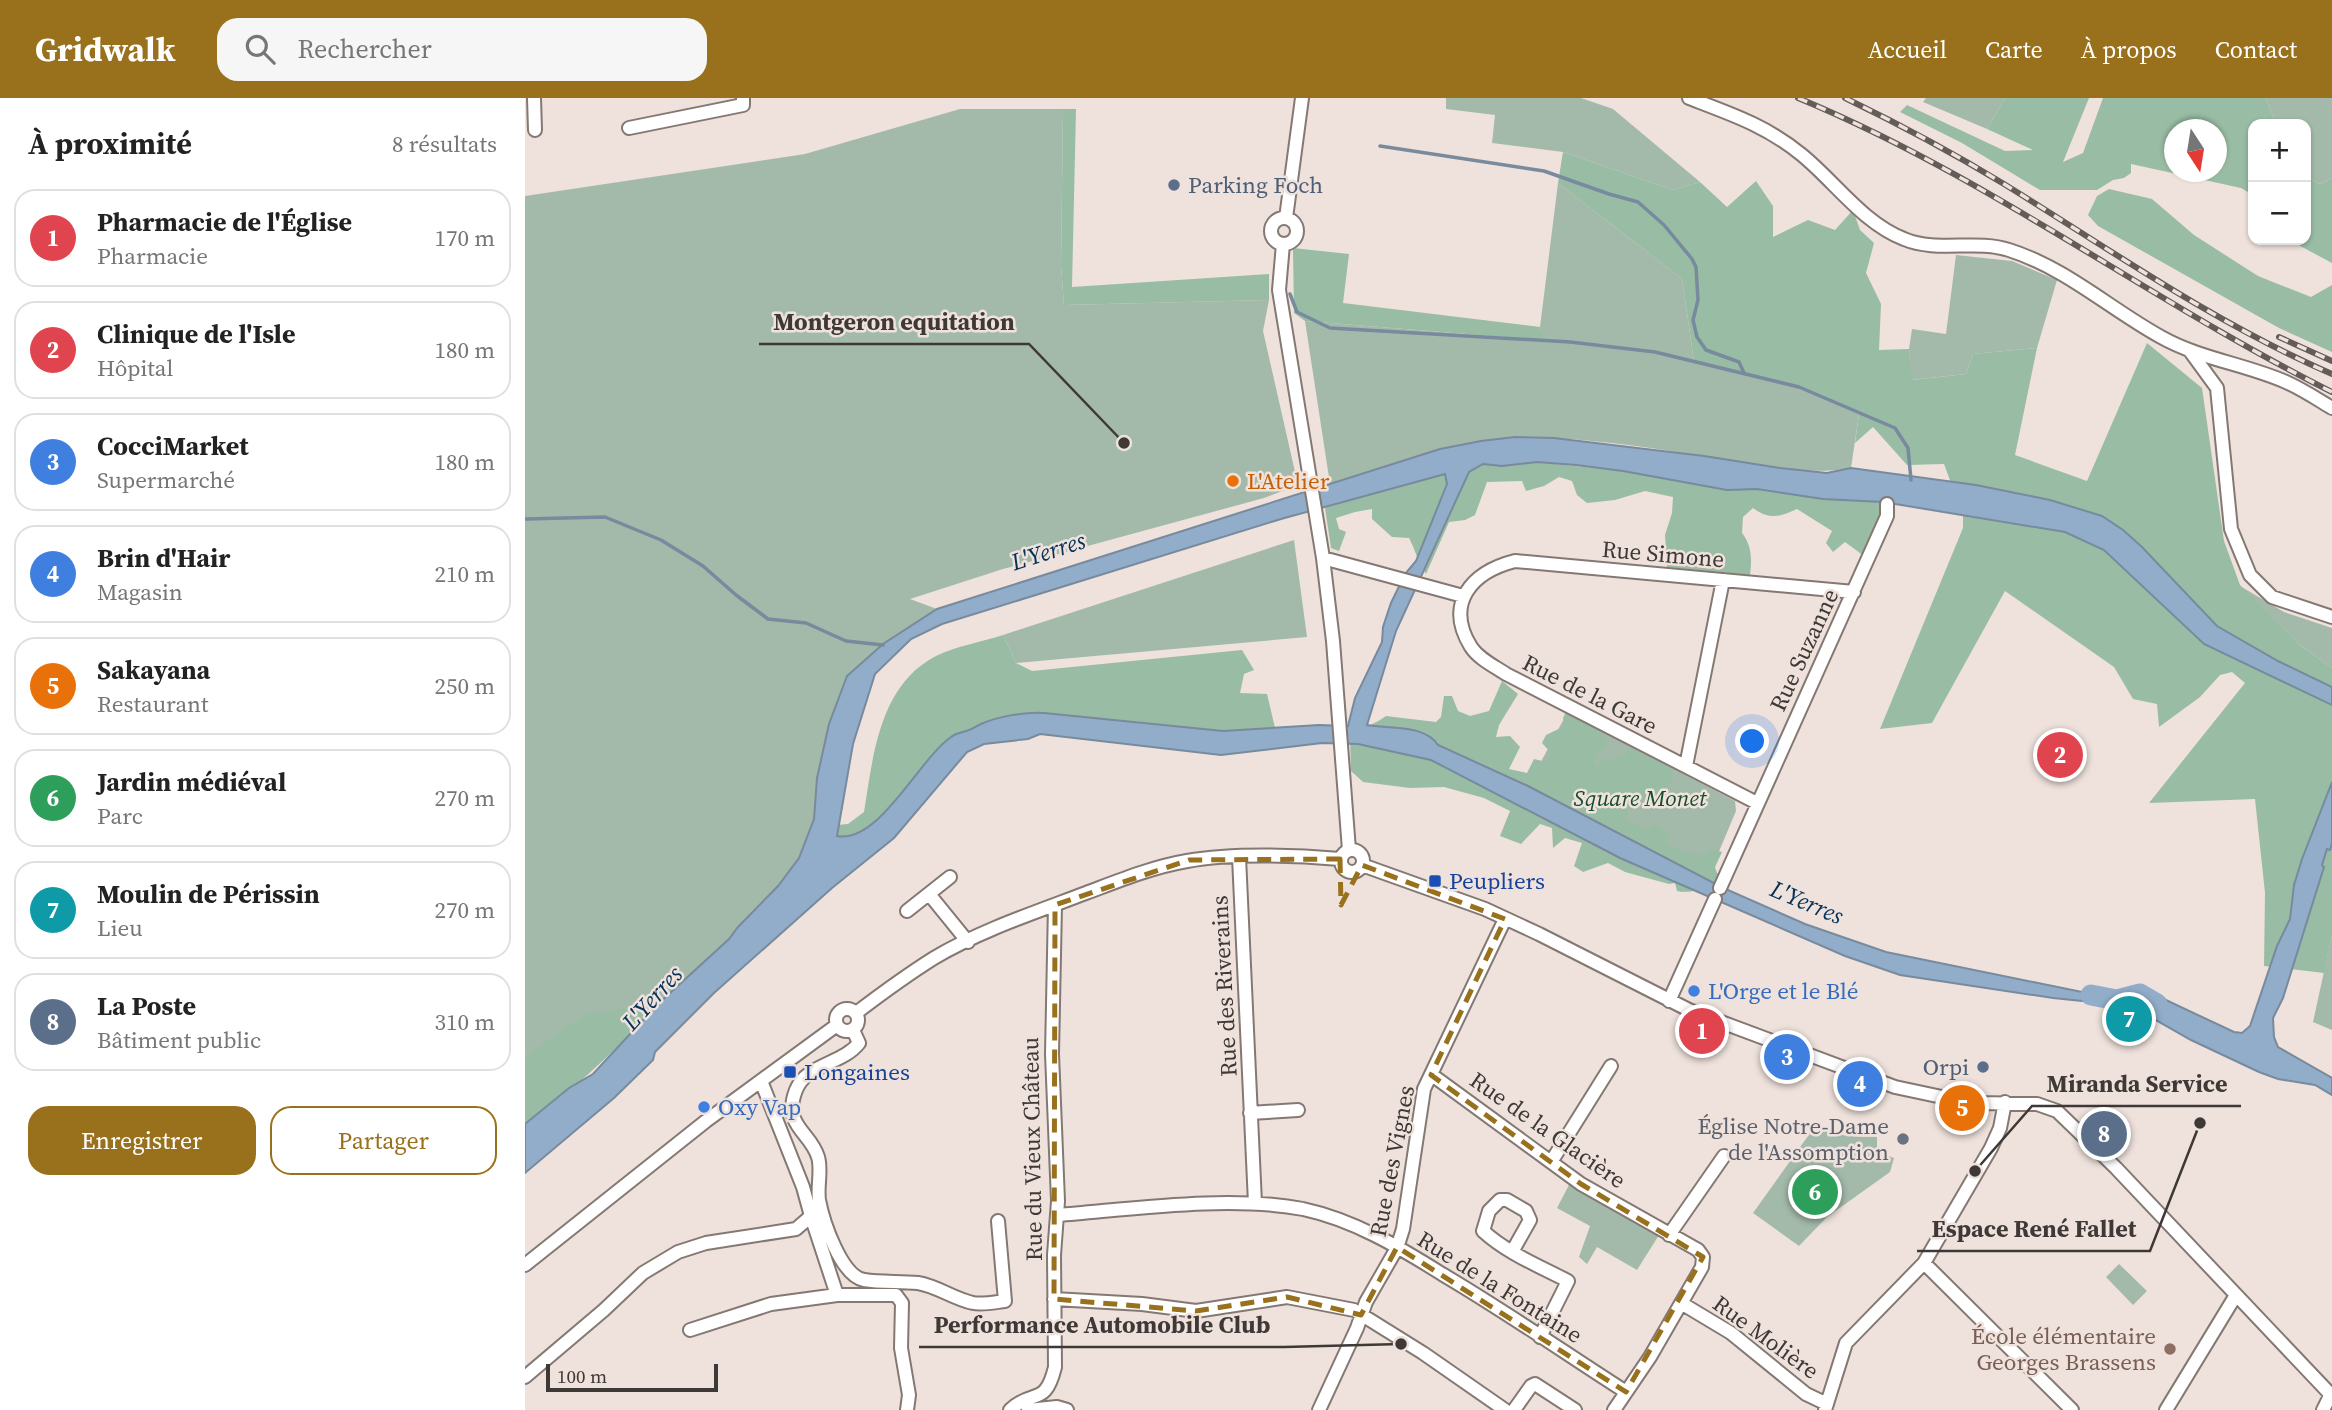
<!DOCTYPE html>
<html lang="fr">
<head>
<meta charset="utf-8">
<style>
	:root { --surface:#fff; --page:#f6f6f6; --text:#222; --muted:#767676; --line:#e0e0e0; --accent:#99711d }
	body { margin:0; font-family:"Source Serif 4",serif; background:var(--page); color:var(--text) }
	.controls { position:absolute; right:21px; top:21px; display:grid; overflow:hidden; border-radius:14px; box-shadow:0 2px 5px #0004 }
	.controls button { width:63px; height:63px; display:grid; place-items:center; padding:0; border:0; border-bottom:2px solid var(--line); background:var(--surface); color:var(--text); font:35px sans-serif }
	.compass { position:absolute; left:1639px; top:21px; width:63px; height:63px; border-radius:50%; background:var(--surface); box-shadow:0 2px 5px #0004; rotate:168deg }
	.scale { position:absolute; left:21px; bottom:18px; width:172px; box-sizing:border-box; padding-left:7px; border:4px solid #3e3936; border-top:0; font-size:19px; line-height:24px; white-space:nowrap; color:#3e3936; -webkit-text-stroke:5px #efe2dc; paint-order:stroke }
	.you { position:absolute; left:1228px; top:644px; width:24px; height:24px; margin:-18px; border:5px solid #fff; border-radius:50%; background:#1a73e8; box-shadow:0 0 0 10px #1a73e833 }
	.badge { display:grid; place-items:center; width:46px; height:46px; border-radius:50%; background:var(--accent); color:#fff; font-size:23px; font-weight:700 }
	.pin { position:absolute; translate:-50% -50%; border:4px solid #fff; box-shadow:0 2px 7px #0006 }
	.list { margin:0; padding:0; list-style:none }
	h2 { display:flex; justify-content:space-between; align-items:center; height:91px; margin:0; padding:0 28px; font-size:30px }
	h2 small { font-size:23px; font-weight:400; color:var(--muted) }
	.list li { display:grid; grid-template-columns:46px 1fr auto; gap:21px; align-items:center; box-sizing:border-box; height:98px; margin:0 14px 14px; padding:0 14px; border:2px solid var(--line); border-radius:21px }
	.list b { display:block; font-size:26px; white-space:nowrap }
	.list p { margin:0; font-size:23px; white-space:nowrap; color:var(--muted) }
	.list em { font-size:23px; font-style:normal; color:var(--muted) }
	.actions { display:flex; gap:14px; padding:21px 28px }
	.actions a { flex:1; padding:16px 0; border:2px solid var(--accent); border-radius:21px; text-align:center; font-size:24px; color:var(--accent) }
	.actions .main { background:var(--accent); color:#fff }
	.icon { flex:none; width:38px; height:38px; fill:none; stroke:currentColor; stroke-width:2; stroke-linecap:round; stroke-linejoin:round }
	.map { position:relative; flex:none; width:1807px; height:1312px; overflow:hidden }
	header { display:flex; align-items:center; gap:42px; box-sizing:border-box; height:98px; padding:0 35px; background:var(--accent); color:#fff }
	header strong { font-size:33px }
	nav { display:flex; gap:38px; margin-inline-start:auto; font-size:24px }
	.search { width:490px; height:63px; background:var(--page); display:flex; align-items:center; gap:18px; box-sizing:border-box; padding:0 24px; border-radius:21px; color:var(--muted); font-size:26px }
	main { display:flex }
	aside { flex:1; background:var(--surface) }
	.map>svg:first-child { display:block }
</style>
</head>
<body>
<header>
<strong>Gridwalk</strong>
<div class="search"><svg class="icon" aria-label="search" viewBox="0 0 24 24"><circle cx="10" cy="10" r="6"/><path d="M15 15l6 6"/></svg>Rechercher</div>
<nav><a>Accueil</a><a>Carte</a><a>À propos</a><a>Contact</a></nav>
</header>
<main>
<aside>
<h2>À proximité<small>8 résultats</small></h2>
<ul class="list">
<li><span class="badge" style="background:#e0444e">1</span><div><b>Pharmacie de l'Église</b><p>Pharmacie</p></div><em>170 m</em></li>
<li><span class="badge" style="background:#e0444e">2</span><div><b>Clinique de l'Isle</b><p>Hôpital</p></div><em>180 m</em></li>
<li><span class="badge" style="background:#3f7fe0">3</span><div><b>CocciMarket</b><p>Supermarché</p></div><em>180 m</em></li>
<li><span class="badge" style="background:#3f7fe0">4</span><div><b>Brin d'Hair</b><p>Magasin</p></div><em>210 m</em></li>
<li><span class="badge" style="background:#e8710a">5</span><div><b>Sakayana</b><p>Restaurant</p></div><em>250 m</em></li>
<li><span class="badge" style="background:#2e9e5b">6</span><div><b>Jardin médiéval</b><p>Parc</p></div><em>270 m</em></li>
<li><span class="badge" style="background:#0f9aa8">7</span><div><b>Moulin de Périssin</b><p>Lieu</p></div><em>270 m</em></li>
<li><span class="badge" style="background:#5c6f8a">8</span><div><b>La Poste</b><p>Bâtiment public</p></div><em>310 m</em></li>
</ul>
<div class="actions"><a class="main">Enregistrer</a><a>Partager</a></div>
</aside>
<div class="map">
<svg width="1807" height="1312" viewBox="0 0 1807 1312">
	<rect width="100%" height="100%" fill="#efe2dc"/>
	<path fill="#a3baaa" d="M 921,0 L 1056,0 L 1088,11 L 1175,84 L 1148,92 L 1038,54 L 967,45 L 970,17 L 921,11 Z
		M 1401,0 L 1480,0 L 1462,31 L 1398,4 Z
		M 1741,0 L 1807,0 L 1807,80 L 1795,86 L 1781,79 L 1781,26 L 1751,26 Z
		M 435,11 L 538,11 L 536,168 L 539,207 L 744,202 L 738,233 L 773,387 L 739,400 L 478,471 L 385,501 L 412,511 L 358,546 L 322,578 L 304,626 L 292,680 L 289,721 L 274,760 L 253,788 L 213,829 L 204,841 L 132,907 L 0,959 L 0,98 L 280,56 Z
		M 1033,85 L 1157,181 L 1169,263 L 1274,289 L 1334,316 L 1326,370 C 1281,378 1234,367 1188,360 C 1137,351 1081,343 1029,340 C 951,335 878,363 805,386 L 780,223 L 1017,242 L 1015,229 Z
		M 1431,157 L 1487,163 L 1532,182 L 1512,250 L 1448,256 L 1441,276 L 1386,282 L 1384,251 L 1387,231 L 1421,236 Z
		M 769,442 L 782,539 L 491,565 L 478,537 Z
		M 1715,488 L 1759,514 L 1807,530 L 1807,570 L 1776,548 Z
		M 1042,615 L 1210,703 L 1211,713 L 1182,782 L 1003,688 Z
		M 1807,837 L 1807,932 L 1788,924 Z
		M 1293,1024 C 1309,1041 1330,1038 1352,1039 L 1352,1054 L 1369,1060 L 1365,1074 L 1302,1119 L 1274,1148 L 1228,1115 Z
		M 1045,1085 L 1134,1137 L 1112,1172 L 1072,1149 L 1062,1166 L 1054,1159 L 1065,1128 L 1032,1110 Z
		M 1594,1166 L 1622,1193 L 1608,1207 L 1581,1179 Z"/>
	<path fill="#99bca4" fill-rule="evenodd" d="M 1480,0 L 1564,0 L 1538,64 L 1558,55 L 1578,0 L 1741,0 L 1751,26 L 1728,26 L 1728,97 L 1716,90 L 1606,66 L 1606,75 L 1599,80 L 1588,82 L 1572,92 L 1515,92 L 1437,45 L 1375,14 L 1382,7 L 1480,53 L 1508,52 L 1462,31 ZM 1650,32 L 1692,32 L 1692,74 L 1650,74 Z
		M 538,11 L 551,11 L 547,189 L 744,176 L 744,202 L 539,207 L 536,168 Z
		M 1038,54 L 1148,92 L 1175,84 L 1202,109 L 1231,83 L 1248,108 L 1248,139 L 1283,122 L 1310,132 L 1328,112 L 1335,132 L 1349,145 L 1341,175 L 1356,206 L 1354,252 L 1384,251 L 1387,282 L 1441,276 L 1448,256 L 1512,250 L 1490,357 L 1562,383 L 1622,245 L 1677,290 L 1699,443 L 1715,487 L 1776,548 L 1807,570 L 1807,837 L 1799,875 L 1739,868 L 1740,795 L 1730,701 L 1624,705 L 1720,585 L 1707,574 L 1695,577 L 1675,599 L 1634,629 L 1632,606 L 1608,601 L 1589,569 L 1480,493 L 1407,625 L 1355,631 L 1438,430 L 1438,418 L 1419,366 L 1382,367 L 1348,329 L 1330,345 L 1334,316 L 1274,289 L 1169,263 L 1157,181 L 1033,85 Z
		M 1781,79 L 1795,86 L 1807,80 L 1807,165 L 1764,142 L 1781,142 Z
		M 1584,91 L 1627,101 L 1669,137 L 1733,178 L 1786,199 L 1807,187 L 1807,254 L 1754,230 L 1573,128 L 1563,117 L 1572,98 Z
		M 768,150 L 824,156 L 818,205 L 1015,229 L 1018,242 L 780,223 L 769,215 Z
		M 1012,364 L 1098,373 L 1202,392 L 1232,391 L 1298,401 L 1358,404 L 1349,438 L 1339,458 L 1320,444 L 1308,454 L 1301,445 L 1307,433 L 1272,411 C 1255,419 1244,422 1228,410 L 1218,419 L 1217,435 C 1227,448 1227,461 1225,477 L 1142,469 L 1140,437 L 1147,415 L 1148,399 L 1120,393 L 1090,402 L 1062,405 L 1052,397 L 1047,383 L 1034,379 L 1019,388 L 1001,393 L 997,383 L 962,384 L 950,417 L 940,422 L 924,424 L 901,476 C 892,463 891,453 884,440 L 867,439 L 847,421 L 847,411 L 830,414 L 811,420 L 814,431 L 821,434 L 814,453 L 806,450 L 800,410 L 866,389 L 920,376 L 944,374 L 958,366 L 977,368 Z
		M 478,537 L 491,565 L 507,573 L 717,552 L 729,572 L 719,576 L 715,595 L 742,596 L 750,630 L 698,633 L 658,631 L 519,615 C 493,614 470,624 446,632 C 439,634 432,635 426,639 C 393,662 355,744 312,738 L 312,727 L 323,726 L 339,714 C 348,659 354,587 411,558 C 431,548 457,544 478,537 Z
		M 977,583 L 993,596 L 974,627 L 971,639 L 985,638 L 995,649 L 984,671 L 1002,675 L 1009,661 L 1022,664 L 1025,654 L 1017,645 L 1021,637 L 1040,628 L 1038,620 L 1042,612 L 1069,627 L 1083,644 L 1079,651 L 1071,655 L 1069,664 L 1072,668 L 1078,660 L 1089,664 L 1094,657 L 1100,658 L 1105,650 L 1148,671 L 1146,685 L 1127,702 L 1119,701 L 1116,695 L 1104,697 L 1106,707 L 1101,722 L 1121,732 L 1130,725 L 1144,736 L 1142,741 L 1144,747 C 1160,750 1172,765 1186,751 L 1197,754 L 1190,769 L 1192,775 L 1198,778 L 1192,789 C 1179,790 1164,796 1152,793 L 1150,785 L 1144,786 L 1100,774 L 1083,765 L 1058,774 L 1049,768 L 1057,745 L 1040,740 L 1028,750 L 1027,730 L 1015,726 L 996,746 L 975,738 L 985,713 L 959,700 L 919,689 L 885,690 L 838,684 L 826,673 L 825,641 C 836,628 848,628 861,618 L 911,624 L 916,619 L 919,598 L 927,598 L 933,613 L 945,618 L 964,613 Z
		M 144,902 L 0,1034 L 0,959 L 60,917 Z"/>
	<path fill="#91adc9" stroke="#788a9d" stroke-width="2" fill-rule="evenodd" d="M 990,339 L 1029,340 L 1179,358 L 1255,370 L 1302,375 L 1326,370 L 1451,387 L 1525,402 L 1577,418 L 1598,432 L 1617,449 L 1692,528 L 1753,563 L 1807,589 L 1807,607 L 1679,546 L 1579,452 L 1540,434 L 1358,404 L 1298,401 L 1232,391 L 1202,392 L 1098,373 L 1051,367 L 1012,364 L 977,368 L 958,366 L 944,374 L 871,533 L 842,627 C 864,631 899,626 913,647 L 1003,688 L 1189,785 L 1197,792 L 1203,792 L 1280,826 L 1361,854 L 1601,903 L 1615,892 L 1624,894 L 1709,934 L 1717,935 L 1725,928 L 1752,848 L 1765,821 L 1769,787 L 1777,761 L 1807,684 L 1807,745 L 1805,752 L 1802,751 L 1797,767 L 1799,769 L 1758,900 L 1748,920 L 1749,939 L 1753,949 L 1807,980 L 1807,997 L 1790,987 L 1753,981 L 1734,974 L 1666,942 L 1606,908 L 1528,900 L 1375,877 L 1320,858 L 1095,760 L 906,662 L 833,646 L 797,645 L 696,657 L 515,636 L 503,641 L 459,646 L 442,654 L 369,740 L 307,790 L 189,895 L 130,954 L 128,962 L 89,1000 L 0,1075 L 0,1026 L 44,990 L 68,976 L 132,907 L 204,841 L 213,829 L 253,788 L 274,760 L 289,721 L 292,680 L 304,626 L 322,578 L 358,546 L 412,511 L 915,351 L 956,343 ZM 920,376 L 922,386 L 891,463 L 880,476 L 866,505 L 858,529 L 857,544 L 830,600 L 823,628 L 794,627 L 698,633 L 519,615 C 499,614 474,618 456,626 C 451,628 446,632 441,633 C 436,635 431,635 426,639 C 394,661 354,746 312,738 L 328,646 L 350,576 L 386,541 L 417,526 L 756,421 Z"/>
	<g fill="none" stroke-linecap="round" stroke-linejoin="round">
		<path stroke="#788a9d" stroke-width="3.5" d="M 855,48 L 1019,73 L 1084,96 L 1113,104 L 1139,127 L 1167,161 L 1171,169 L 1173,202 L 1168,222 L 1172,239 L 1181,252 L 1214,264 L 1219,275
			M 765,196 L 772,214 L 805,230 L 1045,244 L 1130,254 L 1274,289 L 1370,330 L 1383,350 L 1386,382
			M 0,421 L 80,419 L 136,442 L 178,468 L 211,497 L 243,521 L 281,525 L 321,543 L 358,547"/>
		<path stroke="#91adc9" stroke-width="21" d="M 1566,897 L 1592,902 L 1615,896 L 1632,906"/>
		<g stroke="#847873" stroke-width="16">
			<path id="minor" d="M 9,0 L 10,32
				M 1164,0 C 1206,16 1242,28 1277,57 C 1310,84 1338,125 1379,141 C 1412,155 1451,141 1484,152 C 1541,170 1585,211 1636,239 C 1675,261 1720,266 1761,284 C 1777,291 1792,301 1807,310
				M 104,30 L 218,7 L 218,0
				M 761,120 L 777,0
				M746 133a13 13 0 1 1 26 0a13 13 0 1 1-26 0Z
				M 758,146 L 754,192 L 798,460 L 808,543 L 824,752
				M 1665,253 L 1692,290 L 1706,431 L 1725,477 L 1747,499 L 1807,519
				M 798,460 L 938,498
				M 1161,668 L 1198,482
				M 1232,705 L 981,576 C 969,568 954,561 946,549 C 919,505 947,474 990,463 L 1329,494
				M816 763a11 11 0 1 1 22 0a11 11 0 1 1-22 0Z
				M 714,759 L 730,1105
				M 837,767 L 960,811 L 1014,836 L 1164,912 L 1370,989 L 1431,1002 L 1453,1005 L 1512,1006 L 1532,1013 L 1591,1070 L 1807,1298
				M 1195,790 L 1362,418 L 1362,406
				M 404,796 L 443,844
				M 382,813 L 425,779
				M 1144,903 L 1190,801
				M311 922a11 11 0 1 1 22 0a11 11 0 1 1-22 0Z
				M 331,915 C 356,896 382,877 409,860 C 454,833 511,814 561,795 C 593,783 627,769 662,763 C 706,755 771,757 815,761
				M 328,932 L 334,945 C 318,966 281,966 271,992 C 257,1028 285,1033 293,1059 C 297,1072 292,1088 294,1102 C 298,1123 316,1178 339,1182 C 357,1185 375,1183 393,1185 C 412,1188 429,1201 448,1205 C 458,1207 471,1204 480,1203 L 473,1123
				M 907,977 L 1056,1086 L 1173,1152 L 1178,1159 L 1177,1169 L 1125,1259 L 1089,1312
				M 725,1015 L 773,1012
				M 1026,1064 L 1086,968
				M 533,1117 C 608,1111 704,1097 778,1111 C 829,1122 874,1149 917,1176 C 980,1213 1040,1255 1101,1294
				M 286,1118 L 312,1197
				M 1144,1137 L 1199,1058
				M 987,1154 L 1005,1122 L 1001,1113 L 982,1102 L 975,1102 L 964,1113 L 958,1133 C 982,1155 1014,1168 1043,1183 L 1015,1239
				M 1399,1165 L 1547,1312
				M 0,1167 L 181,1023 L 312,927
				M 529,1201 L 617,1206 L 671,1213 L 762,1199 L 829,1212 L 898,1255 L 980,1312
				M 1156,1205 L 1206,1235 L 1281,1296 L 1302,1306
				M 165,1232 L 246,1206 L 312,1197 L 371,1197 L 377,1205 L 376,1250 L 384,1297 L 382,1312
				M 0,1279 L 79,1212 L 118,1175 L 153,1154 L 181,1145 L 271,1131 L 286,1118 L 278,1089 L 236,983
				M 485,1312 C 508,1290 520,1310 530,1269 L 529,1157 L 533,1103 L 527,956 L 530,807
				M 503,1312 L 532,1309 L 542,1312
				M 794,1312 L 832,1230 L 841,1204 L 872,1150 L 878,1131 L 899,991 L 980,821
				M 989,1312 L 1006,1288 L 1010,1286 L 1050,1312
				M 1300,1312 L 1321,1245 L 1399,1165 L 1466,1050 L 1475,1030 L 1480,1004
				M 1641,1312 L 1711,1197
				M 1798,1312 L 1806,1296"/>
		</g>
		<use href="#minor" stroke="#fff" stroke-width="12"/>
		<g stroke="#635c59" stroke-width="6">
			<path id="rail" d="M 1273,0 C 1462,78 1625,203 1807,294
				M 1320,0 C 1374,26 1428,55 1479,86 C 1586,152 1691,226 1807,276
				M 1754,239 L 1807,263"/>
		</g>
		<use href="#rail" stroke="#efe2dc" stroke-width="3.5" stroke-dasharray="10" stroke-linecap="butt"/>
	</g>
	<path fill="none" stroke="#99711d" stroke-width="5" stroke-dasharray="14 9" stroke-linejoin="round" d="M 815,761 L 816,807 L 837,767 L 980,821 L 906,977 L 1056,1086 L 1178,1159 L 1101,1294 L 872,1149 L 836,1217 L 762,1199 L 671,1213 L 529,1201 L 530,807 L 664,762 Z"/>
	<g fill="#5c6f8a" stroke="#efe2dc" stroke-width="2.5">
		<circle cx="649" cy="87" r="7"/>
		<circle cx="1458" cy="969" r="7"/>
	</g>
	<circle fill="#e8710a" stroke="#efe2dc" stroke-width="2.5" cx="708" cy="383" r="7"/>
	<g fill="#1a4fb4" stroke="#efe2dc" stroke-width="2.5">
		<rect x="903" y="776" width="14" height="14" rx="3.5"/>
		<rect x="258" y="967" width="14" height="14" rx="3.5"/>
	</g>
	<g fill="#3f7fe0" stroke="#efe2dc" stroke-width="2.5">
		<circle cx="1169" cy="893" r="7"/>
		<circle cx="179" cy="1009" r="7"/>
	</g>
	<circle fill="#6b7280" stroke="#efe2dc" stroke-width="2.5" cx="1378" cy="1041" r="7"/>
	<circle fill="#8d6e63" stroke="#efe2dc" stroke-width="2.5" cx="1645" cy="1251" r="7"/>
	<g text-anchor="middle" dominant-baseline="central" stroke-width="5" stroke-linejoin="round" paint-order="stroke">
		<g font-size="23" fill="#4e5e75" stroke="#efe2dc" text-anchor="start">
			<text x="663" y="87">Parking Foch</text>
			<text x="1444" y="969" text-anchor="end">Orpi</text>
		</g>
		<g font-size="23" fill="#c56008" stroke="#efe2dc" text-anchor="start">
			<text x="722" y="383">L'Atelier</text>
		</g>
		<g font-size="23" fill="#3e3936" stroke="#efe2dc">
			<text transform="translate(1138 456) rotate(5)">Rue Simone</text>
			<text transform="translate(1279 552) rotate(-65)">Rue Suzanne</text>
			<text transform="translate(1065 596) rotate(27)">Rue de la Gare</text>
			<text transform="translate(699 888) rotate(-93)">Rue des Riverains</text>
			<text transform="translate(1023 1032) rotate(35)">Rue de la Glacière</text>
			<text transform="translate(507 1051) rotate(-91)">Rue du Vieux Château</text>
			<text transform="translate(867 1063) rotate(-79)">Rue des Vignes</text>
			<text transform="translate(975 1189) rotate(32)">Rue de la Fontaine</text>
			<text transform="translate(1241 1239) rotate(36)">Rue Molière</text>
		</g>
		<g font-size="23" font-style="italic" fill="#154e2e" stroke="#efe2dc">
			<text x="1115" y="700">Square Monet</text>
		</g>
		<g font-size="23" fill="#164399" stroke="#efe2dc" text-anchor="start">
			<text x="924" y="783">Peupliers</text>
			<text x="279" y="974">Longaines</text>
		</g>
		<g font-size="23" fill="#366cbe" stroke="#efe2dc" text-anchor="start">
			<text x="1183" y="893">L'Orge et le Blé</text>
			<text x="193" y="1009">Oxy Vap</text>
		</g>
		<g font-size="23" fill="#5b616d" stroke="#efe2dc" text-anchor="end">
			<text x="1364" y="1028">Église Notre-Dame<tspan x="1364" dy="26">de l'Assomption</tspan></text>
		</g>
		<g font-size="23" fill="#785e54" stroke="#efe2dc" text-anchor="end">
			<text x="1631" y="1238">École élémentaire<tspan x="1631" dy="26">Georges Brassens</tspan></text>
		</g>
		<g font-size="24" font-style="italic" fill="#043257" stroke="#efe2dc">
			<text transform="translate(523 453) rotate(-18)">L'Yerres</text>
			<text transform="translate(1282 804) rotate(23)">L'Yerres</text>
			<text transform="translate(127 900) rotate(-48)">L'Yerres</text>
		</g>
	</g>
	<path fill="none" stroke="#3e3936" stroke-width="2.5" d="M599 345L504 246H234M1450 1073L1507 1008H1716M1675 1025L1625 1153H1392M876 1246L759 1249H394"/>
	<g fill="#3e3936" stroke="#efe2dc" stroke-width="2.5">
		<circle cx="599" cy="345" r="7"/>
		<circle cx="1450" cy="1073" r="7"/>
		<circle cx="1675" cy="1025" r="7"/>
		<circle cx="876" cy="1246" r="7"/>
	</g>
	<g font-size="24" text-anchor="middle" font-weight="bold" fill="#3e3936" stroke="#efe2dc" stroke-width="5" stroke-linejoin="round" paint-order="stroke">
		<text x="369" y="232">Montgeron equitation</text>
		<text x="1612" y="994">Miranda Service</text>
		<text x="1509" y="1139">Espace René Fallet</text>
		<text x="577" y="1235">Performance Automobile Club</text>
	</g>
</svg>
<div class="controls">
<button>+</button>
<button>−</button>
</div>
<svg class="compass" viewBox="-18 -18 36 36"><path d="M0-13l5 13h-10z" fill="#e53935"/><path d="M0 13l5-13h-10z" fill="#767676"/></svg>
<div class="scale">100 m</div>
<div class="you"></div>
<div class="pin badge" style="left:1177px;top:933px;background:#e0444e">1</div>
<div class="pin badge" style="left:1535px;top:657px;background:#e0444e">2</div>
<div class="pin badge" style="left:1262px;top:959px;background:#3f7fe0">3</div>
<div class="pin badge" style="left:1335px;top:986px;background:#3f7fe0">4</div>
<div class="pin badge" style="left:1437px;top:1010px;background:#e8710a">5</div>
<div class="pin badge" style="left:1290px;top:1094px;background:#2e9e5b">6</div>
<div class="pin badge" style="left:1604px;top:921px;background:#0f9aa8">7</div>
<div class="pin badge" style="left:1579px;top:1036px;background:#5c6f8a">8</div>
</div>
</main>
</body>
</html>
